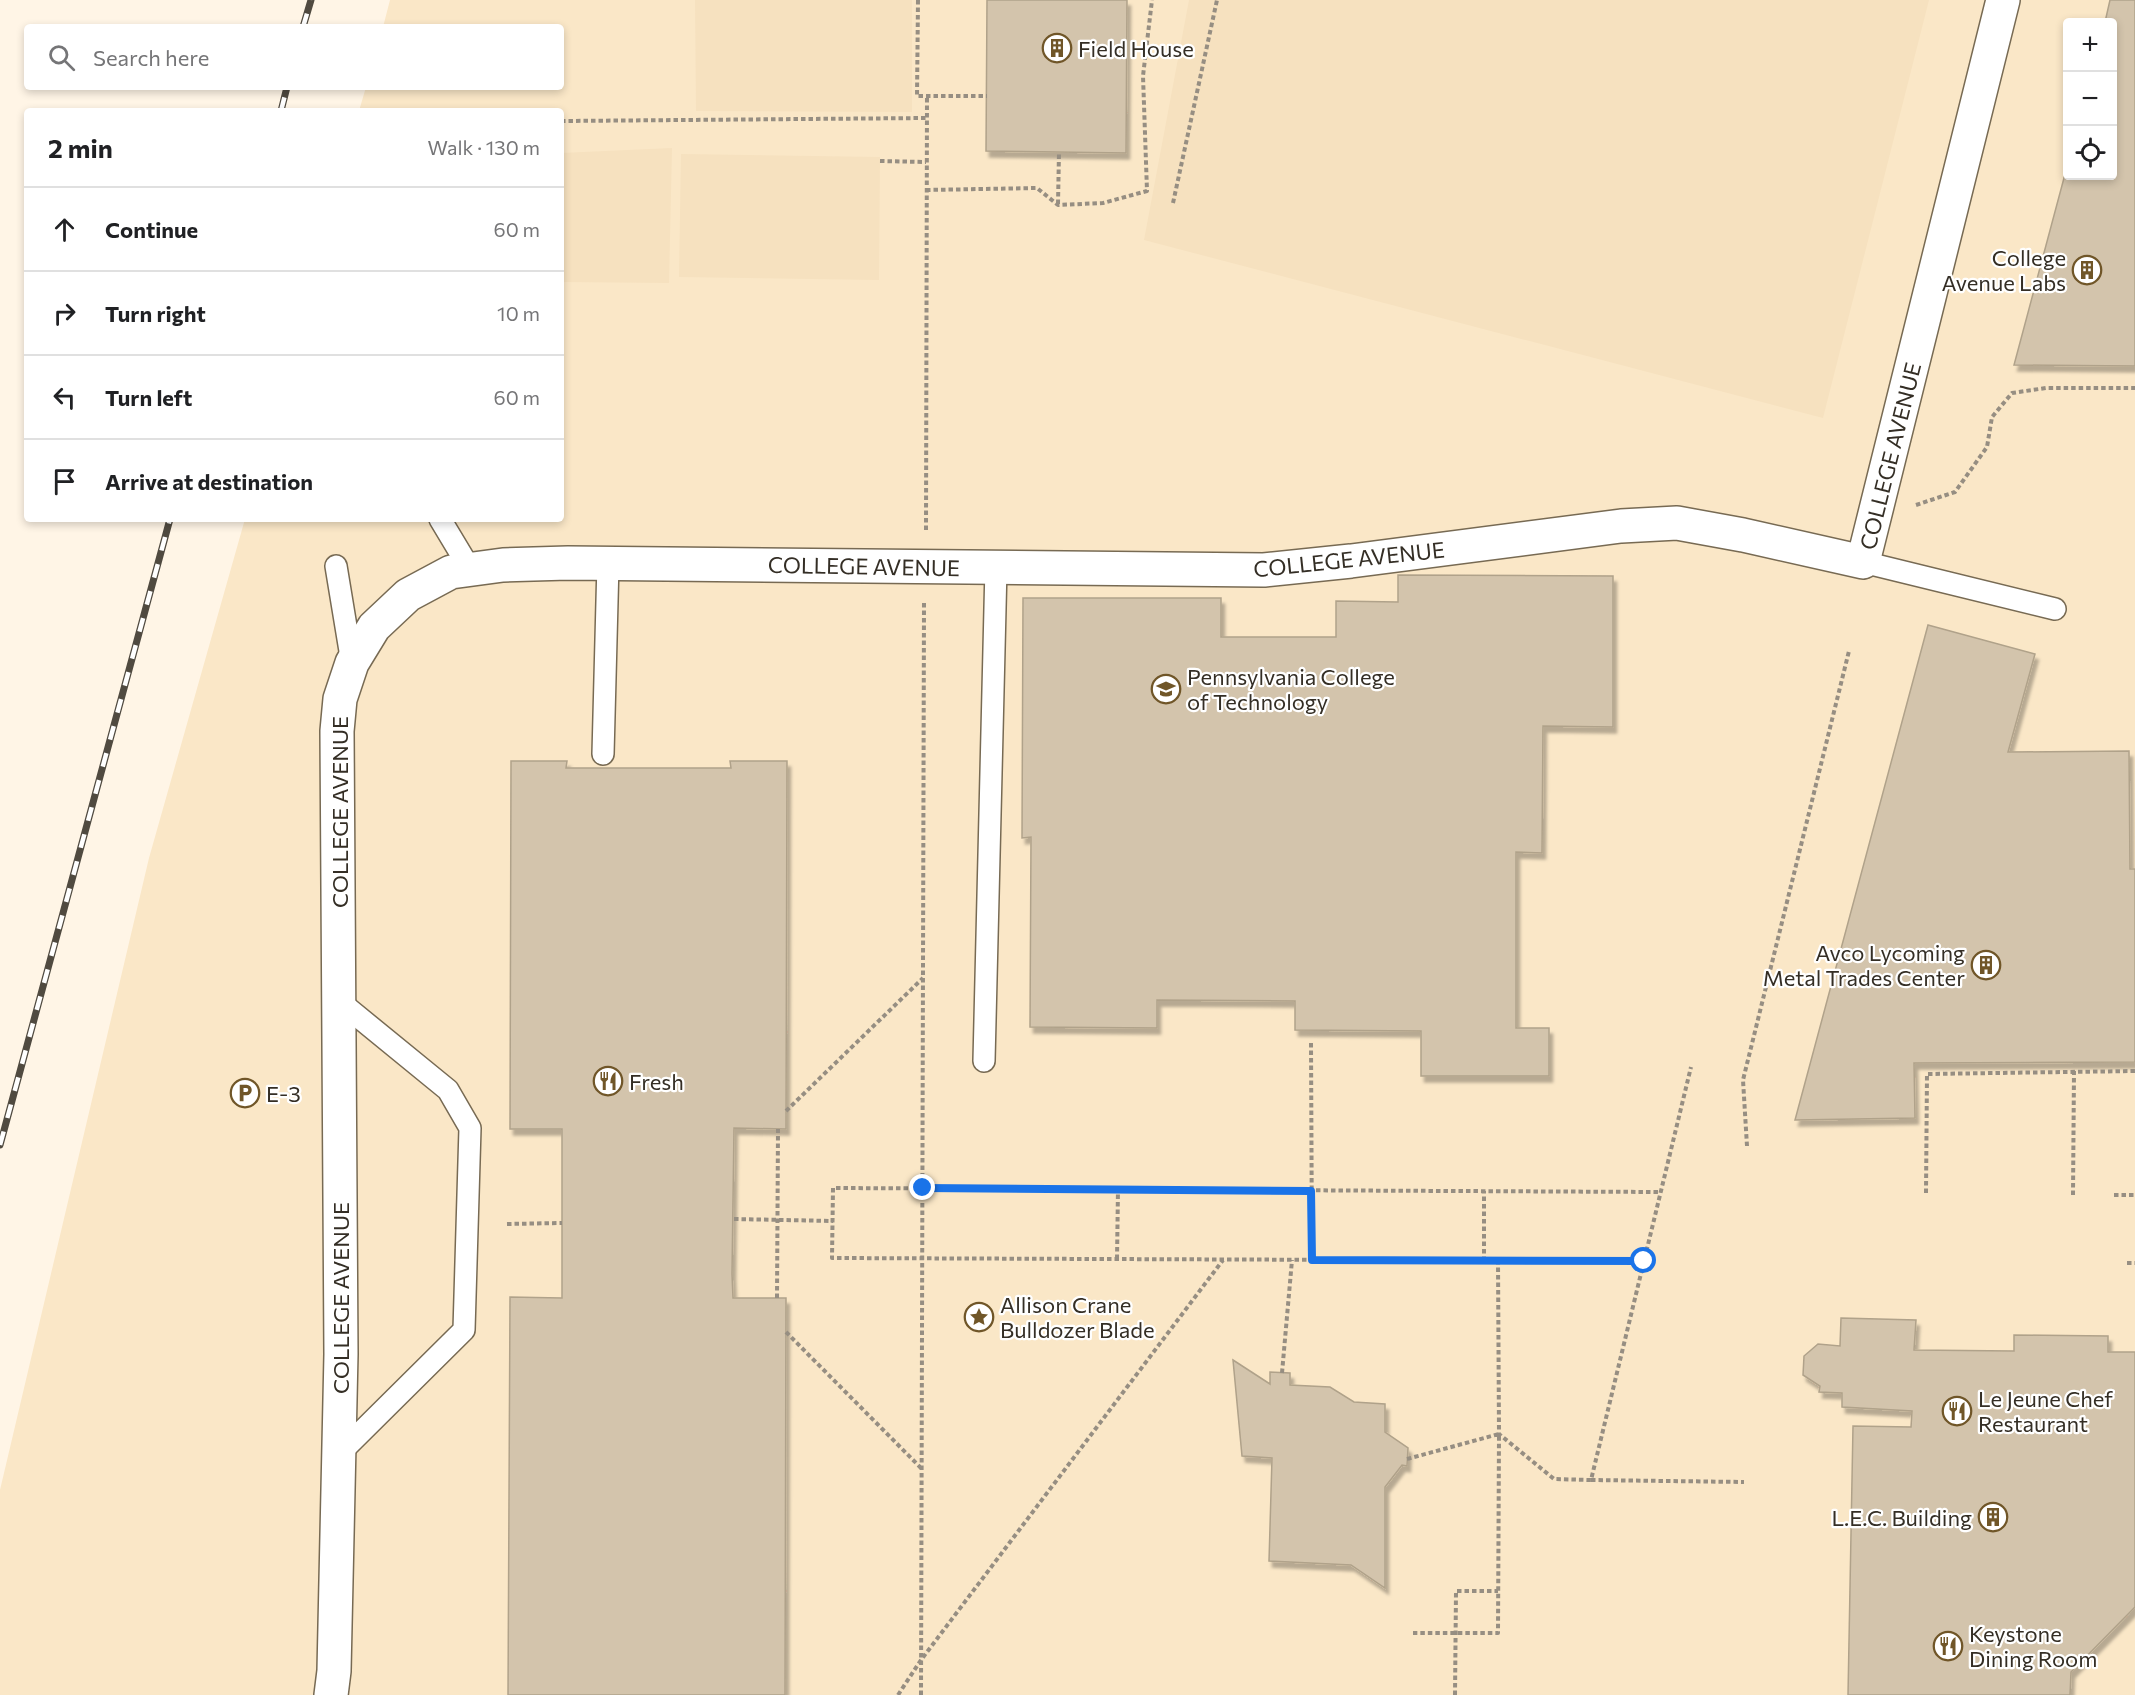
<!DOCTYPE html>
<html lang="en">
<head>
<meta charset="utf-8">
<style>
	:root { --surface:#fff; --page:#f6f6f6; --text:#202124; --muted:#757577; --line:#e0e0e0 }
	body { margin:0; font-family:Commissioner,sans-serif; background:var(--page); color:var(--text) }
	.controls { position:absolute; right:18px; top:18px; display:grid; overflow:hidden; border-radius:6px; box-shadow:0 3px 9px #0003 }
	.controls button { width:54px; height:54px; display:grid; place-items:center; padding:0; border:0; border-bottom:2px solid var(--line); background:var(--surface); color:var(--text); font:30px sans-serif }
	.stop { position:absolute; width:18px; height:18px; margin:-14px; border:4px solid #1a73e8; border-radius:50%; background:#fff }
	.stop.end { background:#1a73e8; border-color:#fff; box-shadow:0 2px 6px #0008 }
	.list { margin:0; padding:0; list-style:none }
	h2 { display:flex; justify-content:space-between; align-items:center; height:78px; margin:0; padding:0 24px; font-size:26px }
	h2 small { font-size:20px; font-weight:400; color:var(--muted) }
	.list li { display:grid; grid-template-columns:39px 1fr auto; gap:18px; align-items:center; box-sizing:border-box; height:84px; padding:0 24px; border-top:2px solid var(--line) }
	.list b { display:block; font-size:22px; white-space:nowrap }
	.list em { font-size:20px; font-style:normal; color:var(--muted) }
	.icon { flex:none; width:33px; height:33px; fill:none; stroke:currentColor; stroke-width:2; stroke-linecap:round; stroke-linejoin:round }
	.map { position:relative; flex:none; width:2135px; height:1695px; overflow:hidden }
	.search { position:absolute; background:var(--surface); box-shadow:0 3px 9px #0003; left:24px; top:24px; width:540px; height:66px; display:flex; align-items:center; gap:15px; box-sizing:border-box; padding:0 21px; border-radius:6px; color:var(--muted); font-size:22px }
	.panel { position:absolute; background:var(--surface); box-shadow:0 3px 9px #0003; left:24px; top:108px; width:540px; height:414px; border-radius:6px }
	.map>svg:first-child { display:block }
</style>
</head>
<body>
<div class="map">
<svg width="2135" height="1695" viewBox="0 0 2135 1695">
	<defs>
		<filter id="shadow"><feDropShadow dx="3.5" dy="6" stdDeviation="1.5" flood-color="#0004"/></filter>
	</defs>
	<rect width="100%" height="100%" fill="#fff5e6"/>
	<path fill="#fae7c7" fill-rule="evenodd" d="M 390,0 L 2135,0 L 2135,1695 L 0,1695 L 0,1490 L 149,858 L 245,519 L 561,519 L 561,111 L 359,111 L 366,87 L 561,87 L 561,27 L 383,27 ZM 2068,22 L 2112,22 L 2112,176 L 2068,176 Z"/>
	<path fill="#f6e1bf" d="M 695,0 L 912,0 L 912,112 L 696,111 Z
		M 1189,0 L 1929,0 L 1823,418 L 1144,240 Z
		M 672,148 L 669,283 L 561,282 L 561,153 Z
		M 681,154 L 880,157 L 879,280 L 679,277 Z"/>
	<path fill="#d3c4ac" stroke="#b0a28a" stroke-width="1.5" filter="url(#shadow)" d="M 987,0 L 1127,0 L 1126,153 L 986,151 Z
		M 2110,0 L 2135,0 L 2135,366 L 2014,365 L 2068,163 L 2068,176 L 2112,176 L 2112,22 L 2105,22 Z
		M 1398,575 L 1613,576 L 1613,727 L 1543,726 L 1542,853 L 1516,852 L 1516,1028 L 1549,1028 L 1549,1076 L 1421,1076 L 1421,1031 L 1295,1030 L 1295,1001 L 1157,1000 L 1157,1028 L 1030,1027 L 1031,837 L 1022,838 L 1023,598 L 1221,598 L 1221,637 L 1336,637 L 1336,601 L 1398,602 Z
		M 1928,625 L 2035,654 L 2008,752 L 2129,751 L 2130,869 L 2135,869 L 2135,1062 L 1914,1063 L 1915,1118 L 1795,1120 Z
		M 511,761 L 567,761 L 566,768 L 731,768 L 730,761 L 787,761 L 786,1129 L 734,1128 L 732,1274 L 733,1298 L 786,1298 L 785,1695 L 508,1695 L 510,1297 L 562,1298 L 562,1129 L 510,1129 Z
		M 1841,1318 L 1916,1320 L 1914,1350 L 2014,1351 L 2014,1335 L 2108,1336 L 2108,1352 L 2135,1352 L 2135,1607 L 2071,1672 L 2070,1695 L 1848,1695 L 1853,1426 L 1911,1427 L 1912,1411 L 1842,1407 L 1842,1393 L 1819,1392 L 1820,1386 L 1803,1375 L 1804,1356 L 1818,1344 L 1840,1346 Z
		M 1233,1360 L 1270,1384 L 1270,1372 L 1290,1373 L 1290,1385 L 1330,1387 L 1354,1402 L 1385,1404 L 1385,1432 L 1408,1448 L 1407,1466 L 1402,1465 L 1385,1487 L 1385,1588 L 1351,1565 L 1269,1561 L 1272,1458 L 1242,1456 Z"/>
	<g fill="none" stroke-linecap="round" stroke-linejoin="round">
		<g stroke="#776a53" stroke-width="24">
			<path id="lane" d="M 440,519 L 470,569
				M 1863,562 L 2055,609
				M 336,566 L 352,663
				M 603,754 L 608,563
				M 339,1001 L 448,1090 L 470,1128 L 464,1330 L 339,1454
				M 984,1061 L 996,567"/>
		</g>
		<g stroke="#776a53" stroke-width="36">
			<path id="street" d="M 331,1695 L 334,1671 L 341,1354 L 337,731 L 340,699 L 352,663 L 374,627 L 408,595 L 451,572 L 503,565 L 568,563 L 1264,570 L 1351,561 L 1621,526 L 1677,523 L 1743,535 L 1863,562 L 2003,0"/>
		</g>
		<path stroke="#968e82" stroke-width="4" stroke-dasharray="4.5 3" stroke-linecap="butt" d="M 918,0 L 917,96 L 987,96
			M 561,121 L 927,118
			M 880,161 L 926,162
			M 926,190 L 1037,188 L 1058,205 L 1103,203 L 1147,191 L 1143,76 L 1152,0
			M 1173,203 L 1217,0
			M 1058,204 L 1059,152
			M 1916,505 L 1955,492 L 1987,447 L 1992,417 L 2012,393 L 2046,388 L 2135,388
			M 926,530 L 927,96
			M 1311,1043 L 1312,1260
			M 786,1111 L 923,978
			M 1747,1146 L 1743,1080 L 1849,651
			M 1926,1193 L 1927,1074 L 2135,1071
			M 2073,1195 L 2074,1071
			M 2114,1195 L 2135,1195
			M 734,1219 L 833,1221
			M 507,1224 L 562,1223
			M 1117,1259 L 1118,1189
			M 1498,1260 L 1499,1434 L 1554,1479 L 1591,1480 L 1691,1067
			M 1484,1261 L 1484,1191
			M 1644,1261 L 832,1258 L 833,1188 L 1660,1192
			M 2127,1263 L 2135,1263
			M 777,1298 L 778,1129
			M 786,1332 L 921,1468
			M 1282,1373 L 1292,1260
			M 1407,1459 L 1499,1434 L 1498,1633 L 1413,1633
			M 1591,1480 L 1744,1482
			M 898,1695 L 921,1660 L 1223,1260
			M 921,1695 L 924,602
			M 1455,1695 L 1456,1591 L 1498,1591"/>
		<use href="#lane" stroke="#fff" stroke-width="21"/>
		<use href="#street" stroke="#fff" stroke-width="33"/>
		<g stroke="#504a40" stroke-width="7">
			<path id="rail" d="M 303,27 L 311,0
				M 281,111 L 287,87
				M 0,1145 L 170,519"/>
		</g>
		<use href="#rail" stroke="#fff" stroke-width="4.5" stroke-dasharray="14" stroke-linecap="butt"/>
	</g>
	<g fill="none" stroke-linecap="round" stroke-linejoin="round">
		<path stroke="#1a73e8" stroke-width="8" d="M 923,1188 L 1311,1191 L 1312,1260 L 1644,1261"/>
	</g>
	<defs>
		<g id="building-ring" transform="scale(1.5)"><circle r="9.5" fill="#fff" stroke="#705628" stroke-width="1.5"/><path d="M-4-6H4V6H1V3H-1V6H-4ZM-2.5-4.3h1.7v1.8h-1.7ZM.8-4.3h1.7v1.8H.8ZM-2.5-1h1.7V.8h-1.7ZM.8-1h1.7V.8H.8Z" fill="#705628"/></g>
		<g id="university-ring" transform="scale(1.5)"><circle r="9.5" fill="#fff" stroke="#705628" stroke-width="1.5"/><path d="M0-5L7-2L0 1L-7-2ZM-4 1L0 2.5L4 1V4Q0 6-4 4Z" fill="#705628"/></g>
		<g id="restaurant-ring" transform="scale(1.5)"><circle r="9.5" fill="#fff" stroke="#705628" stroke-width="1.5"/><path d="M-5-6h1v4h1v-4h1v4h1v-4h1v5L-1.5 .5V6h-2V.5L-5-1ZM5-6V6H3V1.5H1.5Q1.5-4 5-6Z" fill="#705628"/></g>
		<g id="parking-ring" transform="scale(1.5)"><circle r="9.5" fill="#fff" stroke="#705628" stroke-width="1.5"/><path d="M-3.5-5.5H1a3.5 3.5 0 0 1 0 7H-1V5.5H-3.5ZM-1-3.4V-.6H.8a1.4 1.4 0 0 0 0-2.8Z" fill="#705628"/></g>
		<g id="sight-ring" transform="scale(1.5)"><circle r="9.5" fill="#fff" stroke="#705628" stroke-width="1.5"/><path d="M0-6L1.8-2.2L6-1.7L2.9 1.2L3.7 5.4L0 3.3L-3.7 5.4L-2.9 1.2L-6-1.7L-1.8-2.2Z" fill="#705628"/></g>
	</defs>
	<g fill-rule="evenodd">
		<use href="#building-ring" x="1057" y="48"/>
		<use href="#building-ring" x="2087" y="270"/>
		<use href="#university-ring" x="1166" y="689"/>
		<use href="#building-ring" x="1986" y="965"/>
		<use href="#restaurant-ring" x="608" y="1081"/>
		<use href="#parking-ring" x="245" y="1093"/>
		<use href="#sight-ring" x="979" y="1317"/>
		<use href="#restaurant-ring" x="1957" y="1411"/>
		<use href="#building-ring" x="1993" y="1517"/>
		<use href="#restaurant-ring" x="1948" y="1646"/>
	</g>
	<g text-anchor="middle" dominant-baseline="central" stroke-width="4.5" stroke-linejoin="round" paint-order="stroke">
		<g font-size="22" fill="#342e25" stroke="#fff" text-anchor="start">
			<text x="1078" y="48">Field House</text>
			<text x="2066" y="257" text-anchor="end">College<tspan x="2066" dy="25">Avenue Labs</tspan></text>
			<text x="1187" y="676">Pennsylvania College<tspan x="1187" dy="25">of Technology</tspan></text>
			<text x="1965" y="952" text-anchor="end">Avco Lycoming<tspan x="1965" dy="25">Metal Trades Center</tspan></text>
			<text x="629" y="1081">Fresh</text>
			<text x="266" y="1093">E-3</text>
			<text x="1000" y="1304">Allison Crane<tspan x="1000" dy="25">Bulldozer Blade</tspan></text>
			<text x="1978" y="1398">Le Jeune Chef<tspan x="1978" dy="25">Restaurant</tspan></text>
			<text x="1972" y="1517" text-anchor="end">L.E.C. Building</text>
			<text x="1969" y="1633">Keystone<tspan x="1969" dy="25">Dining Room</tspan></text>
		</g>
		<g font-size="22" fill="#342e25" stroke="#fff">
			<text transform="translate(1890 456) rotate(-76)">COLLEGE AVENUE</text>
			<text transform="translate(1349 559) rotate(-6)">COLLEGE AVENUE</text>
			<text transform="translate(864 566) rotate(1)">COLLEGE AVENUE</text>
			<text transform="translate(339 812) rotate(-90)">COLLEGE AVENUE</text>
			<text transform="translate(340 1298) rotate(-90)">COLLEGE AVENUE</text>
		</g>
	</g>
</svg>
<div class="controls">
<button>+</button>
<button>−</button>
<button><svg class="icon" aria-label="locate" viewBox="0 0 24 24"><circle cx="12" cy="12" r="6"/><path d="M12 2v4M12 18v4M2 12h4M18 12h4"/></svg></button>
</div>
<div class="stop" style="left:1644px;top:1261px"></div>
<div class="stop end" style="left:923px;top:1188px"></div>
<div class="search"><svg class="icon" aria-label="search" viewBox="0 0 24 24"><circle cx="10" cy="10" r="6"/><path d="M15 15l6 6"/></svg>Search here</div>
<section class="panel">
<h2>2 min<small>Walk · 130 m</small></h2>
<ul class="list">
<li><svg class="icon" aria-label="ahead" viewBox="0 0 24 24"><path d="M12 20V5M6 11l6-6 6 6"/></svg><div><b>Continue</b></div><em>60 m</em></li>
<li><svg class="icon" aria-label="right" viewBox="0 0 24 24"><path d="M7 20v-9h11M14 6l5 5-5 5"/></svg><div><b>Turn right</b></div><em>10 m</em></li>
<li><svg class="icon" aria-label="left" viewBox="0 0 24 24"><path d="M17 20v-9H6M10 6l-5 5 5 5"/></svg><div><b>Turn left</b></div><em>60 m</em></li>
<li><svg class="icon" aria-label="arrive" viewBox="0 0 24 24"><path d="M6 21V4h12l-3 4 3 4H6"/></svg><div><b>Arrive at destination</b></div></li>
</ul>
</section>
</div>
</body>
</html>
